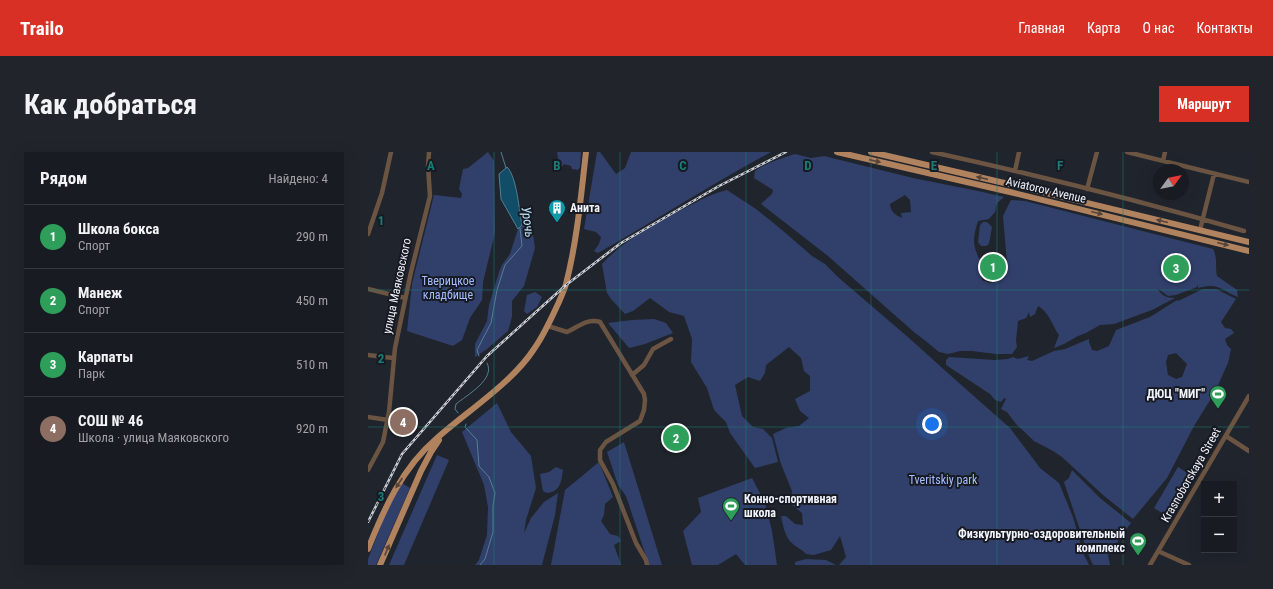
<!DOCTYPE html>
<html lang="ru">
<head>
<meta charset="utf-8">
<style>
	:root { --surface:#181b21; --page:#21242a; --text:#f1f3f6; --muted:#9fa1a5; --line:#36393f; --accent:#d93025 }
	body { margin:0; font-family:"Roboto Condensed",sans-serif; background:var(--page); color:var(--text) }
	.controls { position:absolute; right:12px; bottom:12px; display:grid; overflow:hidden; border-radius:0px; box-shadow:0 4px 16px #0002 }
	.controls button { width:36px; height:36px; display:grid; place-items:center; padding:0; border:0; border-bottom:1px solid var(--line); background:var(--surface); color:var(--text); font:20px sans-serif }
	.compass { position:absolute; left:785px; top:12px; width:36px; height:36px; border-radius:50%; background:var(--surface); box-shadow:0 4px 16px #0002; rotate:57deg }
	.you { position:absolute; left:564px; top:272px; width:14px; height:14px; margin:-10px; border:3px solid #fff; border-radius:50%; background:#1a73e8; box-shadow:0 0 0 6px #1a73e833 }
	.badge { display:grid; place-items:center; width:26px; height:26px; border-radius:50%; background:var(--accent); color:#fff; font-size:13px; font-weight:700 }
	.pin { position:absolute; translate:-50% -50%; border:2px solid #fff; box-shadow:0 1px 4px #0006 }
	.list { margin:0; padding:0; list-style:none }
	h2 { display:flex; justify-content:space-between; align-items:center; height:52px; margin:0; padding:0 16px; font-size:17px }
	h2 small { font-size:13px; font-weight:400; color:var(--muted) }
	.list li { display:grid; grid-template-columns:26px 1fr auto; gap:12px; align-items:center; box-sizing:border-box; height:64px; padding:0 16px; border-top:1px solid var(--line) }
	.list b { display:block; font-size:15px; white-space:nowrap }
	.list p { margin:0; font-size:13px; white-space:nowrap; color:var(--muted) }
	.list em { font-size:13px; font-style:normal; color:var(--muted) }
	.map { position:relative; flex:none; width:881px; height:413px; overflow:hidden; border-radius:0px }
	header { display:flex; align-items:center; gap:24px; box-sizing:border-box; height:56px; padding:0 20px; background:var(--accent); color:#fff }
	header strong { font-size:19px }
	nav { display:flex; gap:22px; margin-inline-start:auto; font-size:14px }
	.intro { display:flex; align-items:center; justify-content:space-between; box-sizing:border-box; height:96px; padding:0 24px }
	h1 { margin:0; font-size:28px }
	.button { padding:10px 18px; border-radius:0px; background:var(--accent); color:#fff; font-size:14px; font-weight:700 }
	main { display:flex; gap:24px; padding:0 24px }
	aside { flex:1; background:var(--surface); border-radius:0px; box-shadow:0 4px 16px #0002 }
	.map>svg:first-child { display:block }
</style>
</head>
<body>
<header>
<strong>Trailo</strong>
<nav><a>Главная</a><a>Карта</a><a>О нас</a><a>Контакты</a></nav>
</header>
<div class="intro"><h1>Как добраться</h1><a class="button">Маршрут</a></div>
<main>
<aside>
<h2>Рядом<small>Найдено: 4</small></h2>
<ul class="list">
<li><span class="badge" style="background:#2e9e5b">1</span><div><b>Школа бокса</b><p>Спорт</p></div><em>290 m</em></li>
<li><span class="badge" style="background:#2e9e5b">2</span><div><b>Манеж</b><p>Спорт</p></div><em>450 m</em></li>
<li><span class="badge" style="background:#2e9e5b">3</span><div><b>Карпаты</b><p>Парк</p></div><em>510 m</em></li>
<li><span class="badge" style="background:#8d6e63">4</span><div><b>СОШ № 46</b><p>Школа · улица Маяковского</p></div><em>920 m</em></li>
</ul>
</aside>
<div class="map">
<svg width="881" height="413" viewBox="0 0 881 413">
	<rect width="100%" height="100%" fill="#20242c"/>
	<path fill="#31406b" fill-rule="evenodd" d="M 120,0 L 126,9 L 127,81 L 115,130 L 114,148 L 102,166 L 94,188 L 85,194 L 39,179 L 44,132 L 66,43 L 93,46 L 94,42 L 91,37 L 95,17 L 100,16 Z
		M 189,0 L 213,0 L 212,15 L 210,18 L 204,17 L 203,14 L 196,12 L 194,15 C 190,12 190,5 189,0 Z
		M 229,0 L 232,0 L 248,22 L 257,16 L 263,0 L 403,0 C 344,32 288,68 230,101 L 226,99 L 231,92 L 233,85 L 228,80 L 216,77 Z
		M 427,2 L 443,6 L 456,4 L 545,26 L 610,39 L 636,45 L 629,51 L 627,60 L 621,67 L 610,69 C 604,87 604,98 616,113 L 614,128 L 622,131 L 632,128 L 637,121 L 639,111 L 635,64 L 643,48 L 657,49 L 845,97 C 850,107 847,114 849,124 L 869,138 L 870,145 C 853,138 851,130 830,136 L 830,132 L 829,135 L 808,143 L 800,144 L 789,136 C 793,143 798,146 807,146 L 784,158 L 746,172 L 732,173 L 718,181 L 710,184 L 696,192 L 686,196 L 691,183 C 684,173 681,160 670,154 L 667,162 L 662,165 L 661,160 L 658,166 L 650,169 L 648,189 L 649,195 L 644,202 L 628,202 L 604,199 L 592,199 L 580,202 L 571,200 L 559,190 L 547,181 L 460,104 L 393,52 L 404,42 L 405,38 L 386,26 L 387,19 C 398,11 414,6 427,2 ZM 537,43 L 542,48 L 543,60 L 533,61 L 534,66 C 527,63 523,60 522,52 Z
		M 359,38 L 388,57 L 414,78 L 444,104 L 457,112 L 471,126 L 541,186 L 582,223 L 642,276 L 672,316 L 691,331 L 705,365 L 716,403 L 721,413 L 471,413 L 478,405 L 472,384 L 463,398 L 446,403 L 438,402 C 434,397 429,396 425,392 C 417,386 415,373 413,364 L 418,364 L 427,372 L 435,373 L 434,361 L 423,352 L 424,339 L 413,312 L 405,282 L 418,276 L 431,274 L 441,266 L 432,259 L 427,247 L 442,239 L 442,224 L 436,219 L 433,206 L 421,195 L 398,213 L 397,221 L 392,229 L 380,225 L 367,233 L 374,264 L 385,275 L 395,277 L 404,286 L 410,310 L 387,316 L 362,281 L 358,270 L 346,258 L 339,236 L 323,210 L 324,187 L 316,164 L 301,160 L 282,146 L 265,159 L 257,162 L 243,147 L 239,141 L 234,112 C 255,89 284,73 311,59 C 327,51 342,42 359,38 Z
		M 153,65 L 161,69 L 165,82 L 167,96 L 156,134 L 144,149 L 144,165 L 140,179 L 119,197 L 107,205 L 107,192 L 119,169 L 121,153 L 131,120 L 134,113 L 142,102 L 150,77 L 154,73 Z
		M 615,70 L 619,70 L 624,75 L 621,92 L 618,94 L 613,94 L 610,90 L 612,73 Z
		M 835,137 L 848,137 L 868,147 L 853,170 L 857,176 L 863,177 L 866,181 L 857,187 L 859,193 L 863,197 L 860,211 L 847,240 L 826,274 L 799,326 L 765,367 L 735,343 L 694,305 L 685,299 L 666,289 L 648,272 L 639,260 L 633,257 L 638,247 L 636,246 L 633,250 L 627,248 L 622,242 L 578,213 L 578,208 L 581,205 L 627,208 L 640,207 L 645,205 L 650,207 L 661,204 L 659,208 L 664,209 L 686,199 L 697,197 L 721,187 L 721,190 L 724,198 L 729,199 L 741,194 L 748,178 L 782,165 L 809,148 L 810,149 ZM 808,201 L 819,212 L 814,225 L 808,227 L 800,223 L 798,210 L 800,203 Z
		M 167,140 L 174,145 L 169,155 L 159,162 L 156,159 L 159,143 Z
		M 286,167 L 298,171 L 305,181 L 277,192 L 261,196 L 240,171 L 264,168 Z
		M 129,251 L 143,280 L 163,304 L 168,336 L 158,368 L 156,381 L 163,366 L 176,350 L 190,341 L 187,363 L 174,413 L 107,413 L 111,408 L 119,383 L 120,355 L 116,333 L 94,280 Z
		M 256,290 L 294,413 L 281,413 L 258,344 L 250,333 L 239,300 Z
		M 69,303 L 81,308 L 36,413 L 21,413 Z
		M 231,310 L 245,345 L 237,352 L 236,363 L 233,369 L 242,382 L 250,384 L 253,389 L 246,393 L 253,413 L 183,413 L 197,338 Z
		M 188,315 L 195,318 C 193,330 193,339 179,341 L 175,339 L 172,322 L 181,320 Z
		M 810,315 L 826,325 L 802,366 L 786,356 Z
		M 704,318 L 732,346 L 763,371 L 740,403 L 742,413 L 725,413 L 720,402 L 696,330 L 701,326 Z
		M 384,326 L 397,351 L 404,379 L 409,413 L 377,413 L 368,402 L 350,413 L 324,413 L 315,379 L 333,360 L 330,346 Z
		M 34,331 L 42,336 L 8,413 L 0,413 L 0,407 L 17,363 Z
		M 438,407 L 458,408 L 468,413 L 427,413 L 427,410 Z"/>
	<path fill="#114d67" stroke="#547f93" d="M 139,15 C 149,25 151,59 154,73 L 150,77 L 133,47 L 131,22 Z"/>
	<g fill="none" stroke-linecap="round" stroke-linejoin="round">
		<path stroke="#547f93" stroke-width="1" d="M 133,0 L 138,16
			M 111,204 L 109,198 L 123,171 L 129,138 L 137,113 L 154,94 L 152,76
			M 90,261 L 87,257 L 88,252 C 99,243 128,227 119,211
			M 98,272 L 97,275 L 109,288 L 111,314 L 121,325 L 127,341 L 125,354 L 125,380 L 117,407 L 112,413"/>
		<path stroke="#6b5442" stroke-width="4.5" d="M 564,0 C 669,23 773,49 876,79
			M 759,0 L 881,30
			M 795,9 L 797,0
			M 647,19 L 651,0
			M 719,37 L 729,0
			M 832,78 L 846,22
			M 0,82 L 14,41 L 23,0
			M 0,137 L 37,146
			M 180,174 L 199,180 C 210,175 219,166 232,170 L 276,242 L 277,248 L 276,258 L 272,269 L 238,290 L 232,298 L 232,308 L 245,332 L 268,391 L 278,408 L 279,413
			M 0,203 L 25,206
			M 264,223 L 276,213 L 285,197 L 303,187
			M 0,265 L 20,268
			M 858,284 L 881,299
			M 0,318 L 15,290 L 21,260 L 27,196 L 43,120 L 62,44 L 60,14 L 61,0
			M 790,399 L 821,413
			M 782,413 L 881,244"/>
		<path stroke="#b1825e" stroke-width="6" d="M 469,0 L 642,40 L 881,99
			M 503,0 L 645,33 L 881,90
			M 0,397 C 16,357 34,316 68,287 C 98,260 144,231 166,197 C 176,183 183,167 190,152 C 193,145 196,139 198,132 C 209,89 213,44 218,0
			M 12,413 L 53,319 L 63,300 L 71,288"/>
		<g stroke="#cccfd6" stroke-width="2.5">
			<path id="rail" d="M 0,370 L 34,302 L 119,204 L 198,133 L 253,91 L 351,34 L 418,0"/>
		</g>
		<use href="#rail" stroke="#171a22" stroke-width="1" stroke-dasharray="3" stroke-linecap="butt"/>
	</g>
	<defs><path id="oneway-solid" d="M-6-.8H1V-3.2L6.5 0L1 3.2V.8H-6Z"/></defs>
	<g fill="#55443a">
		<use href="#oneway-solid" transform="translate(507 9) rotate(13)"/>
		<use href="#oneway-solid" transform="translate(614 26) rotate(-167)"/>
		<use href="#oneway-solid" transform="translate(729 61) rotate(14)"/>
		<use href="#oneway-solid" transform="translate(794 69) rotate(-166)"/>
		<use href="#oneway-solid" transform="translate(855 92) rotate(14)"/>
		<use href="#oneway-solid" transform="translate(31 331) rotate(124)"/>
		<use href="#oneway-solid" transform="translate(19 398) rotate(-67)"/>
	</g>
	<path fill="none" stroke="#1a7c75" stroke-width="1" stroke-opacity="0.55" d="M 126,0 L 126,413M 252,0 L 252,413M 378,0 L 378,413M 503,0 L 503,413M 629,0 L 629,413M 755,0 L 755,413M 0,138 L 881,138M 0,275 L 881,275"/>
	<defs>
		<g id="building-pin" transform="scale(0.9)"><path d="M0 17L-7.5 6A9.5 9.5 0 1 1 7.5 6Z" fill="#0f9aa8" stroke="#171a22"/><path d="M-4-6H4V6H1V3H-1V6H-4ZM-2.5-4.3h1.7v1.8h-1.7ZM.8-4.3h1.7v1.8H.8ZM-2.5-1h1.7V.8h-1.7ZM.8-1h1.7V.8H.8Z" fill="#fff"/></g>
		<g id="stadium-pin" transform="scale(0.9)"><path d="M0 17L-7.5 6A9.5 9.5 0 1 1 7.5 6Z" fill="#2e9e5b" stroke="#171a22"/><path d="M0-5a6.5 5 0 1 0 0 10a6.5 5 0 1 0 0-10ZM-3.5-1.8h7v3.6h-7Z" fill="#fff"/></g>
	</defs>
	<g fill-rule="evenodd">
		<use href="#building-pin" x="189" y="56"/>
		<use href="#stadium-pin" x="850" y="242"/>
		<use href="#stadium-pin" x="363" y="354"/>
		<use href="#stadium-pin" x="770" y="389"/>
	</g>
	<g text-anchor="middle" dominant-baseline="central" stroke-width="4" stroke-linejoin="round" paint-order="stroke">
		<g font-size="12" fill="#f0f3f9" stroke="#171a22">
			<text transform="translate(678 38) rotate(13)">Aviatorov Avenue</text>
			<text transform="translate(29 134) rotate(-78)">улица Маяковского</text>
			<text transform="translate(823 323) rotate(-60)">Krasnoborskaya Street</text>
		</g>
		<g font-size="12" font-weight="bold" fill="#f0f3f9" stroke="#171a22" text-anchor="start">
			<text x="202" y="56">Анита</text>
			<text x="837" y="242" text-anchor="end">ДЮЦ "МИГ"</text>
			<text x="376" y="347">Конно-спортивная<tspan x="376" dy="14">школа</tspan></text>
			<text x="757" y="382" text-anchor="end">Физкультурно-оздоровительный<tspan x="757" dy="14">комплекс</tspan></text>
		</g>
		<g font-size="12" fill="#a5beff" stroke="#171a22">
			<text x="80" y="129">Тверицкое<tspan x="80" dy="14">кладбище</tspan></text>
			<text x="575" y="328">Tveritskiy park</text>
		</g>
		<g font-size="13" font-style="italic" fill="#bbe1f5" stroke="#171a22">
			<text transform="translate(160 70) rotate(82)">Урочь</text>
		</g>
	</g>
	<g font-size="13" text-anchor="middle" font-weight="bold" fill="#1a7c75" stroke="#171a22" stroke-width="4" stroke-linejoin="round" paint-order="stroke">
		<text x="63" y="18">A</text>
		<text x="189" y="18">B</text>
		<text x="315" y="18">C</text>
		<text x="440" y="18">D</text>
		<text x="566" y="18">E</text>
		<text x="692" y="18">F</text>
		<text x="13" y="73">1</text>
		<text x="13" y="211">2</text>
		<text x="13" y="349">3</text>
	</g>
</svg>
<div class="controls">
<button>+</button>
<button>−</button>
</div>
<svg class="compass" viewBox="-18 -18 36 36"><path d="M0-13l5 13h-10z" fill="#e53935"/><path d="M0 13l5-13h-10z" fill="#9fa1a5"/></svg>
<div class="you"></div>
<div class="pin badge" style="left:625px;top:115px;background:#2e9e5b">1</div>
<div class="pin badge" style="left:308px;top:286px;background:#2e9e5b">2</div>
<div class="pin badge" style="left:808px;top:116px;background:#2e9e5b">3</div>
<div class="pin badge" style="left:35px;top:270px;background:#8d6e63">4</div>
</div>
</main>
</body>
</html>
